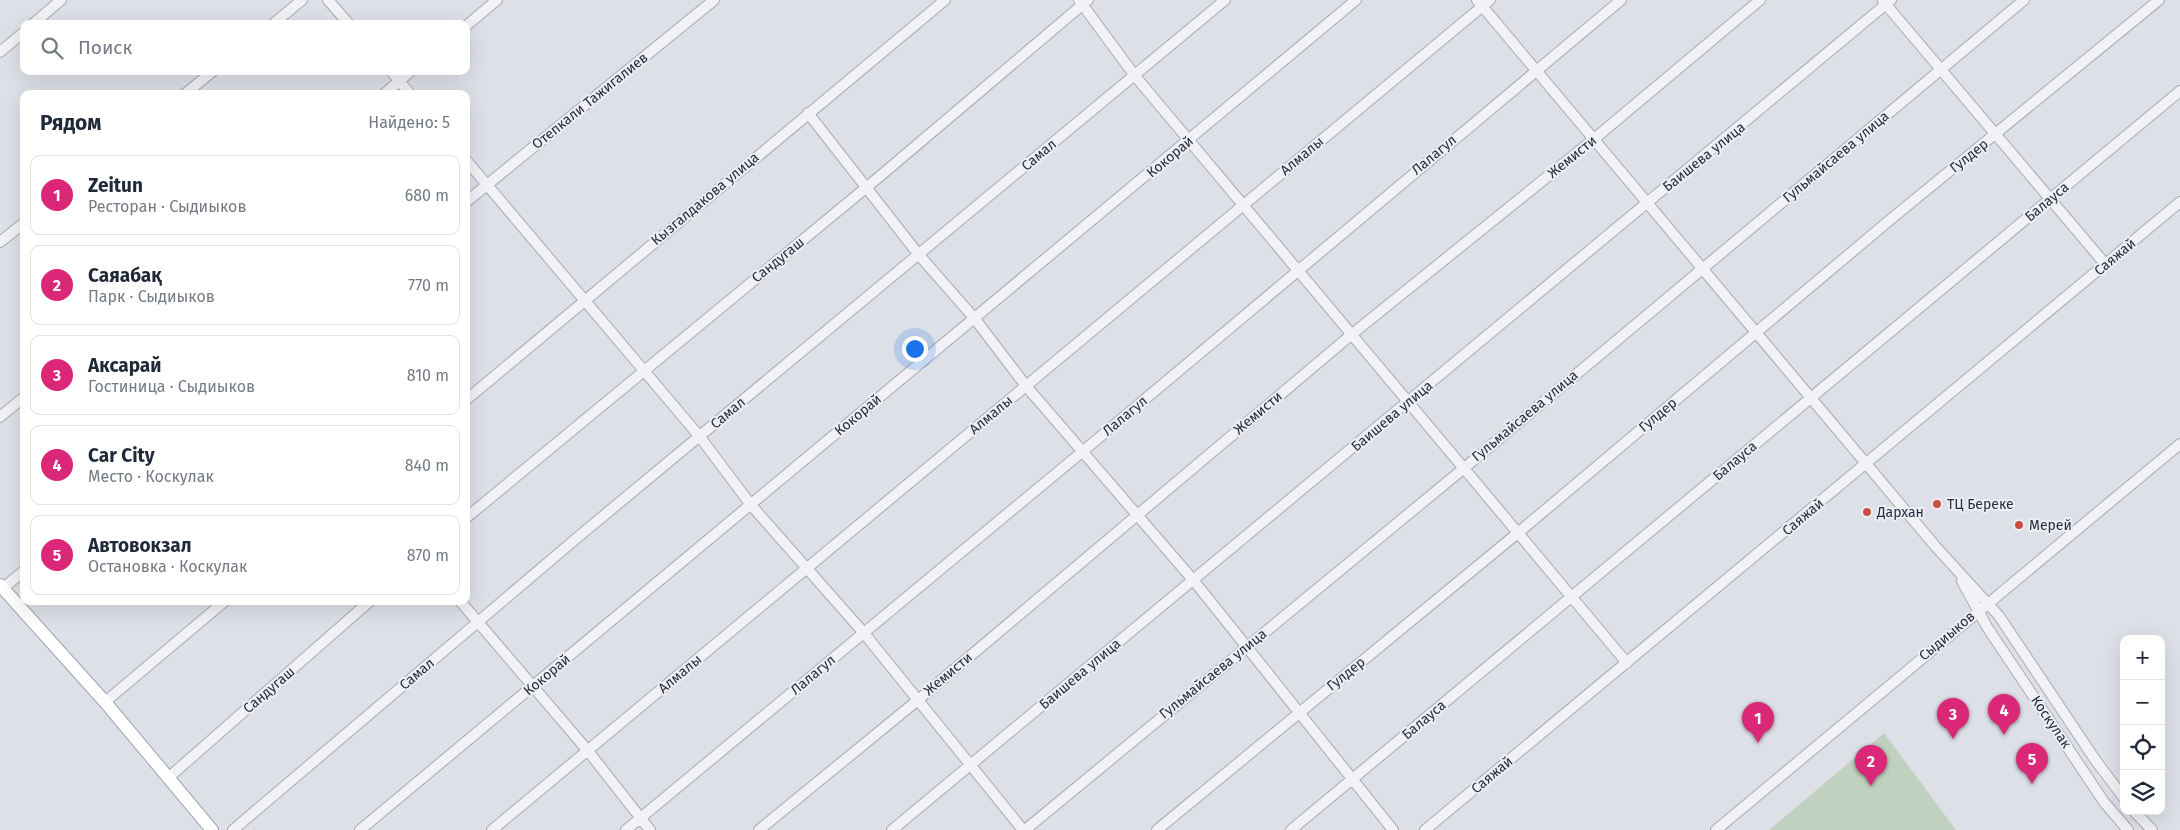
<!DOCTYPE html>
<html lang="ru">
<head>
<meta charset="utf-8">
<style>
	:root { --surface:#fff; --page:#f6f6f7; --text:#1f2937; --muted:#747a83; --line:#e0e1e3; --accent:#db2777 }
	body { margin:0; font-family:"Fira Sans",sans-serif; background:var(--page); color:var(--text) }
	.controls { position:absolute; right:15px; bottom:15px; display:grid; overflow:hidden; border-radius:10px; box-shadow:0 5px 20px #0002 }
	.controls button { width:45px; height:45px; display:grid; place-items:center; padding:0; border:0; border-bottom:1px solid var(--line); background:var(--surface); color:var(--text); font:25px sans-serif }
	.you { position:absolute; left:914px; top:348px; width:18px; height:18px; margin:-12px; border:4px solid #fff; border-radius:50%; background:#1a73e8; box-shadow:0 0 0 8px #1a73e833 }
	.badge { display:grid; place-items:center; width:32px; height:32px; border-radius:50%; background:var(--accent); color:#fff; font-size:16px; font-weight:700 }
	.pin { position:absolute; translate:-50% -41px; filter:drop-shadow(0 1px 2px #0008) }
	.pin::after { content:''; position:absolute; top:26px; width:18px; height:15px; background:inherit; clip-path:polygon(0 0,100% 0,50% 100%) }
	.list { margin:0; padding:0; list-style:none }
	h2 { display:flex; justify-content:space-between; align-items:center; height:65px; margin:0; padding:0 20px; font-size:21px }
	h2 small { font-size:16px; font-weight:400; color:var(--muted) }
	.list li { display:grid; grid-template-columns:32px 1fr auto; gap:15px; align-items:center; box-sizing:border-box; height:80px; margin:0 10px 10px; padding:0 10px; border:1px solid var(--line); border-radius:10px }
	.list b { display:block; font-size:19px; white-space:nowrap }
	.list p { margin:0; font-size:16px; white-space:nowrap; color:var(--muted) }
	.list em { font-size:16px; font-style:normal; color:var(--muted) }
	.icon { flex:none; width:28px; height:28px; fill:none; stroke:currentColor; stroke-width:2; stroke-linecap:round; stroke-linejoin:round }
	.map { position:relative; flex:none; width:2180px; height:830px; overflow:hidden }
	.search { position:absolute; background:var(--surface); box-shadow:0 5px 20px #0002; left:20px; top:20px; width:450px; height:55px; display:flex; align-items:center; gap:12px; box-sizing:border-box; padding:0 18px; border-radius:10px; color:var(--muted); font-size:19px }
	.panel { position:absolute; background:var(--surface); box-shadow:0 5px 20px #0002; left:20px; top:90px; width:450px; height:515px; border-radius:10px }
	.map>svg:first-child { display:block }
</style>
</head>
<body>
<div class="map">
<svg width="2180" height="830" viewBox="0 0 2180 830">
	<rect width="100%" height="100%" fill="#dee0e7"/>
	<path fill="#c0d1bf" d="M 1884,733 L 1956,830 L 1769,830 Z"/>
	<g fill="none" stroke-linecap="round" stroke-linejoin="round">
		<g stroke="#a7aab4" stroke-width="12">
			<path id="minor" d="M 328,0 L 349,24
				M 1079,0 L 1135,76 L 1627,663
				M 1477,0 L 1936,547 L 1999,616 L 2096,761 L 2124,798
				M 1883,1 L 2106,265
				M 33,24 L 61,0
				M 273,24 L 302,0
				M 466,26 L 497,0
				M 0,52 L 24,32
				M 391,71 L 410,94
				M 185,94 L 213,71
				M 384,94 L 411,71
				M 808,113 L 919,255 L 975,319 L 1026,386 L 1194,581 L 1393,830
				M 466,160 L 700,437 L 751,505 L 863,632 L 1023,830
				M 466,202 L 714,0
				M 0,242 L 24,223
				M 466,400 L 945,0
				M 0,417 L 24,397
				M 466,518 L 879,177 L 1088,0
				M 1962,581 L 1987,627 L 2104,802 L 2128,830
				M 3,588 L 24,571
				M 460,601 L 588,751 L 650,830
				M 105,702 L 225,601
				M 168,778 L 370,601
				M 2134,811 L 2152,830
				M 233,830 L 578,537 L 1225,0
				M 360,830 L 1356,0
				M 492,830 L 1490,0
				M 626,830 L 1082,452 L 1621,0
				M 759,830 L 918,700 L 1351,335 L 1594,139 L 1760,0
				M 892,830 L 1891,0
				M 1025,830 L 1463,469 L 2024,0
				M 1157,830 L 1519,532 L 1891,219 L 2159,0
				M 1291,830 L 2180,91
				M 1425,830 L 2180,202
				M 1716,830 L 2180,444"/>
		</g>
		<g stroke="#9ea2b3" stroke-width="14">
			<path id="major" d="M 0,585 L 105,702 L 212,830"/>
		</g>
		<use href="#minor" stroke="#f1f1f6" stroke-width="10"/>
		<use href="#major" stroke="#fff" stroke-width="12"/>
	</g>
	<g fill="#ca4d46" stroke="#edeff5" stroke-width="2">
		<circle cx="1937" cy="504" r="5"/>
		<circle cx="1867" cy="512" r="5"/>
		<circle cx="2019" cy="525" r="5"/>
	</g>
	<g text-anchor="middle" dominant-baseline="central" stroke-width="4" stroke-linejoin="round" paint-order="stroke">
		<g font-size="14" fill="#282b3e" stroke="#edeff5">
			<text transform="translate(590 101) rotate(-39)">Отепкали Тажигалиев</text>
			<text transform="translate(1039 155) rotate(-40)">Самал</text>
			<text transform="translate(1434 155) rotate(-40)">Лалагул</text>
			<text transform="translate(1302 156) rotate(-40)">Алмалы</text>
			<text transform="translate(1969 156) rotate(-39)">Гулдер</text>
			<text transform="translate(1170 157) rotate(-40)">Кокорай</text>
			<text transform="translate(1572 157) rotate(-39)">Жемисти</text>
			<text transform="translate(1704 157) rotate(-39)">Баишева улица</text>
			<text transform="translate(1836 157) rotate(-40)">Гульмайсаева улица</text>
			<text transform="translate(705 199) rotate(-40)">Кызгалдакова улица</text>
			<text transform="translate(2047 202) rotate(-40)">Балауса</text>
			<text transform="translate(2115 257) rotate(-40)">Саяжай</text>
			<text transform="translate(778 260) rotate(-39)">Сандугаш</text>
			<text transform="translate(728 413) rotate(-40)">Самал</text>
			<text transform="translate(1258 413) rotate(-40)">Жемисти</text>
			<text transform="translate(858 415) rotate(-40)">Кокорай</text>
			<text transform="translate(991 415) rotate(-40)">Алмалы</text>
			<text transform="translate(1658 415) rotate(-40)">Гулдер</text>
			<text transform="translate(1125 416) rotate(-40)">Лалагул</text>
			<text transform="translate(1392 416) rotate(-40)">Баишева улица</text>
			<text transform="translate(1525 416) rotate(-40)">Гульмайсаева улица</text>
			<text transform="translate(1735 461) rotate(-40)">Балауса</text>
			<text transform="translate(1803 517) rotate(-40)">Саяжай</text>
			<text transform="translate(1947 636) rotate(-40)">Сыдиыков</text>
			<text transform="translate(417 674) rotate(-40)">Самал</text>
			<text transform="translate(680 674) rotate(-40)">Алмалы</text>
			<text transform="translate(948 674) rotate(-40)">Жемисти</text>
			<text transform="translate(1080 674) rotate(-40)">Баишева улица</text>
			<text transform="translate(1213 674) rotate(-39)">Гульмайсаева улица</text>
			<text transform="translate(1346 674) rotate(-39)">Гулдер</text>
			<text transform="translate(547 675) rotate(-40)">Кокорай</text>
			<text transform="translate(813 675) rotate(-40)">Лалагул</text>
			<text transform="translate(269 690) rotate(-41)">Сандугаш</text>
			<text transform="translate(1424 720) rotate(-40)">Балауса</text>
			<text transform="translate(2051 722) rotate(56)">Коскулак</text>
			<text transform="translate(1492 775) rotate(-40)">Саяжай</text>
		</g>
		<g font-size="14" fill="#282b3e" stroke="#edeff5" text-anchor="start">
			<text x="1947" y="504">ТЦ Береке</text>
			<text x="1877" y="512">Дархан</text>
			<text x="2029" y="525">Мерей</text>
		</g>
	</g>
</svg>
<div class="controls">
<button>+</button>
<button>−</button>
<button><svg class="icon" aria-label="locate" viewBox="0 0 24 24"><circle cx="12" cy="12" r="6"/><path d="M12 2v4M12 18v4M2 12h4M18 12h4"/></svg></button>
<button><svg class="icon" aria-label="layers" viewBox="0 0 24 24"><path d="M12 4l9 5-9 5-9-5zM3 14l9 5 9-5"/></svg></button>
</div>
<div class="you"></div>
<div class="pin badge" style="left:1758px;top:743px">1</div>
<div class="pin badge" style="left:1871px;top:786px">2</div>
<div class="pin badge" style="left:1953px;top:739px">3</div>
<div class="pin badge" style="left:2004px;top:735px">4</div>
<div class="pin badge" style="left:2032px;top:784px">5</div>
<div class="search"><svg class="icon" aria-label="search" viewBox="0 0 24 24"><circle cx="10" cy="10" r="6"/><path d="M15 15l6 6"/></svg>Поиск</div>
<section class="panel">
<h2>Рядом<small>Найдено: 5</small></h2>
<ul class="list">
<li><span class="badge">1</span><div><b>Zeitun</b><p>Ресторан · Сыдиыков</p></div><em>680 m</em></li>
<li><span class="badge">2</span><div><b>Саяабақ</b><p>Парк · Сыдиыков</p></div><em>770 m</em></li>
<li><span class="badge">3</span><div><b>Аксарай</b><p>Гостиница · Сыдиыков</p></div><em>810 m</em></li>
<li><span class="badge">4</span><div><b>Car City</b><p>Место · Коскулак</p></div><em>840 m</em></li>
<li><span class="badge">5</span><div><b>Автовокзал</b><p>Остановка · Коскулак</p></div><em>870 m</em></li>
</ul>
</section>
</div>
</body>
</html>
